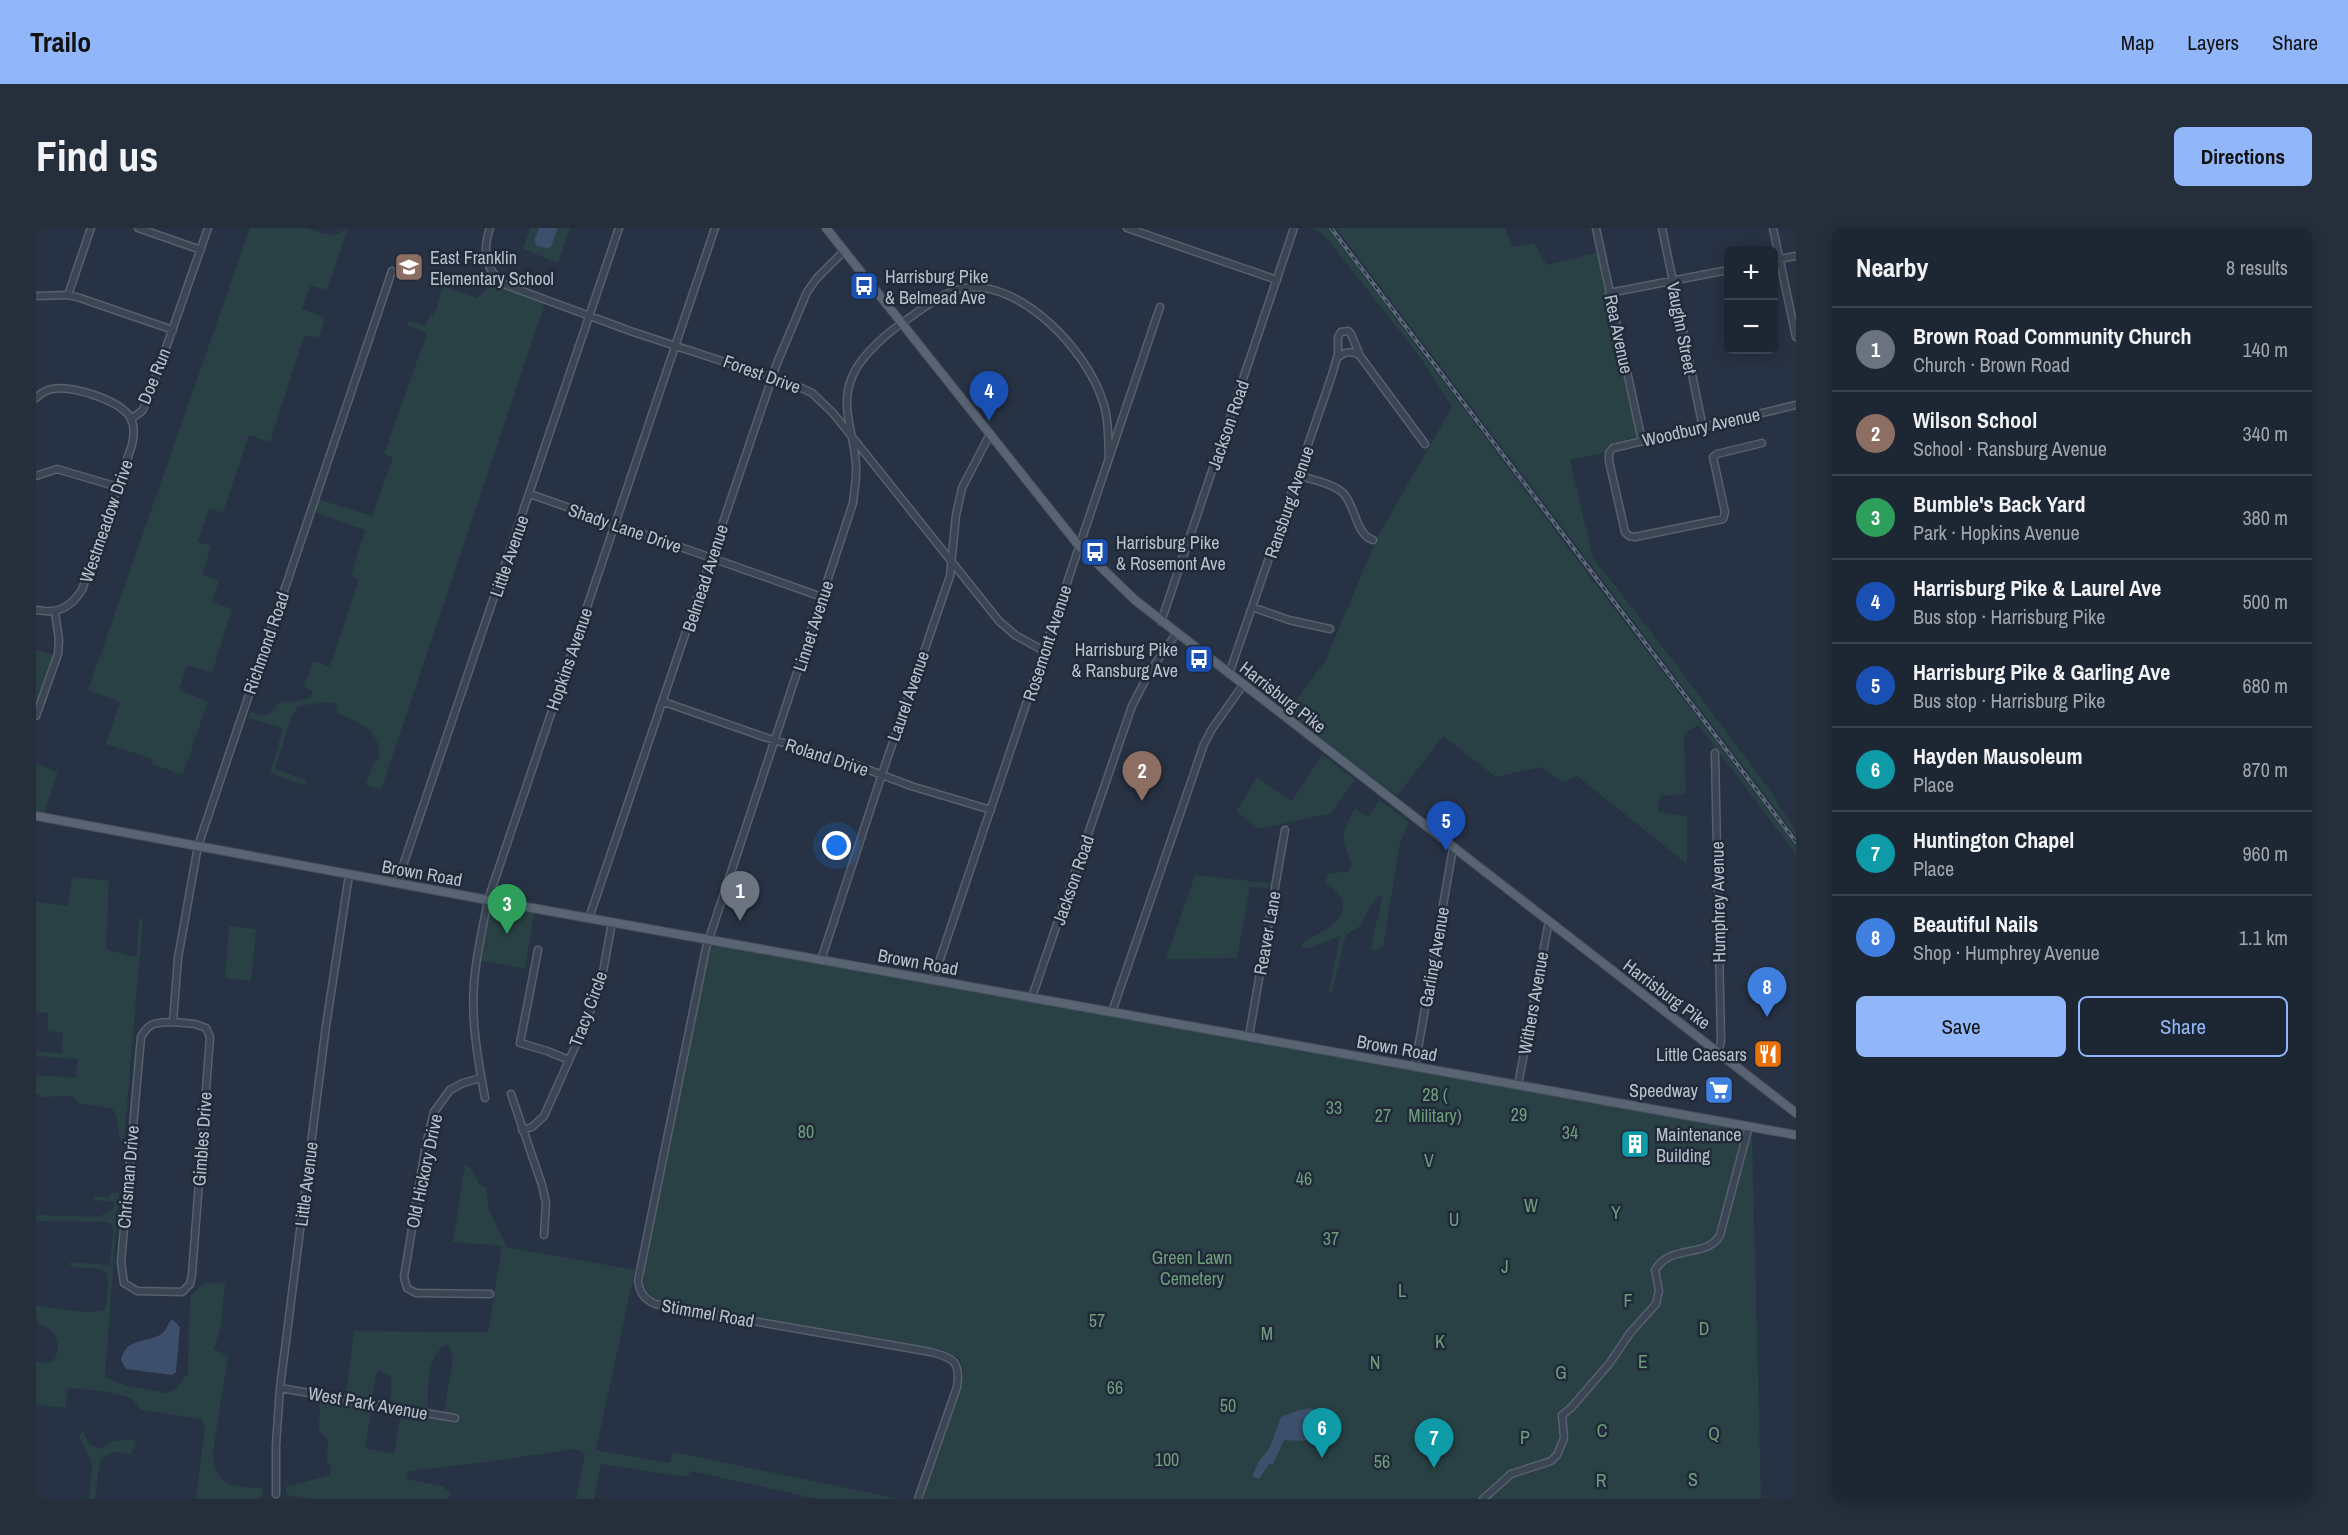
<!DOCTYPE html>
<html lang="en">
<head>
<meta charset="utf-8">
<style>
	:root { --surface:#1d2633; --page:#252e3b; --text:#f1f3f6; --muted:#a0a5ac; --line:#3b434e; --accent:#91b7fa }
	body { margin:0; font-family:"Archivo Narrow",sans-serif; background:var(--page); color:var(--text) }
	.controls { position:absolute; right:18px; top:18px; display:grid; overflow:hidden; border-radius:9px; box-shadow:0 3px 15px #0003 }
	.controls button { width:54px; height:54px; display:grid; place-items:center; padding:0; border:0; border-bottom:2px solid var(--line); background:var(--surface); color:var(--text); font:30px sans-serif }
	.you { position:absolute; left:801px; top:618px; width:21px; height:21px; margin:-15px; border:4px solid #fff; border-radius:50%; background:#1a73e8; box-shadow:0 0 0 9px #1a73e833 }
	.badge { display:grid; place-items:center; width:39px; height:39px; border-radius:50%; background:var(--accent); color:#fff; font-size:20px; font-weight:700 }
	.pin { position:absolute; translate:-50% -50px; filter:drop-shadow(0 2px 3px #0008) }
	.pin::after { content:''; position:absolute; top:32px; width:21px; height:18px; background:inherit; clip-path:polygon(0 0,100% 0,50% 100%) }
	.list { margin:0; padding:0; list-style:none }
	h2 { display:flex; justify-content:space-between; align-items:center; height:78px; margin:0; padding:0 24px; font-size:26px }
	h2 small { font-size:20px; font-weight:400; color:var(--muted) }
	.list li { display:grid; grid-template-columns:39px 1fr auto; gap:18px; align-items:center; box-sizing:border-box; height:84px; padding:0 24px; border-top:2px solid var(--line) }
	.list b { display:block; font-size:22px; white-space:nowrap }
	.list p { margin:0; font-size:20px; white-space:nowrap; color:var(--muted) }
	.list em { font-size:20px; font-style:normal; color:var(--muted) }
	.actions { display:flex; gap:12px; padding:18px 24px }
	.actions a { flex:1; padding:14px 0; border:2px solid var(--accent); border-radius:9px; text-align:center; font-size:21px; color:var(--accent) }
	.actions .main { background:var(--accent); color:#111 }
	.map { position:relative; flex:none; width:1760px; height:1271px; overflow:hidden; border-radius:9px }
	header { display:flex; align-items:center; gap:36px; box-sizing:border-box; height:84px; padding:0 30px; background:var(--accent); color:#111 }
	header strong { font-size:28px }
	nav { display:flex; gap:33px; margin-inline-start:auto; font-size:21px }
	.intro { display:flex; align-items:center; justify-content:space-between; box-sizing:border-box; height:144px; padding:0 36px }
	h1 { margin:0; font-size:42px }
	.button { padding:15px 27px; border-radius:9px; background:var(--accent); color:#111; font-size:21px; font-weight:700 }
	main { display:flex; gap:36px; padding:0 36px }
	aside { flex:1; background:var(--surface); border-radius:9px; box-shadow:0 3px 15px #0003 }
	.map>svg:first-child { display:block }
</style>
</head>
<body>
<header>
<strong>Trailo</strong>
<nav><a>Map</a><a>Layers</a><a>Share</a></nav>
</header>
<div class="intro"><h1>Find us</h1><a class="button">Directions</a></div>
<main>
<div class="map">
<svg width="1760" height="1271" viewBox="0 0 1760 1271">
	<rect width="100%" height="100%" fill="#273244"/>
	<path fill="#294144" d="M 214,0 L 269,0 L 289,6 L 299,7 L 312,0 L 291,62 L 274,57 L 266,81 L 289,89 L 283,109 L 268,108 L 234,214 L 213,207 L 187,285 L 173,280 L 162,314 L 175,318 L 166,347 L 183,352 L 176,374 L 196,381 L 176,445 L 151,437 L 143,462 L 172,473 L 147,547 L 116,536 L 117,531 L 70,516 L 84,474 L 52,462 Z
		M 494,0 L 503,0 L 498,13 L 515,18 L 522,0 L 534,0 L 522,35 L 487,21 Z
		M 1277,0 L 1292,0 L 1558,354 L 1760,618 L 1760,626 L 1662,497 L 1648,506 L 1650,566 L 1625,568 L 1621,577 L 1623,584 L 1651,588 L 1651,636 L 1541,548 L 1527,554 L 1504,539 L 1460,549 L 1407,508 L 1361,568 L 1251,484 L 1289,433 L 1342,308 L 1416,179 L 1384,129 L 1289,8 Z
		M 1300,0 L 1469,0 L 1477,19 L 1498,15 L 1511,37 L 1562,24 L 1601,209 L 1577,215 L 1567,225 L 1534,232 L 1557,330 L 1630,423 L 1736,565 C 1741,576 1760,599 1760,608 Z
		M 458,54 L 472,62 L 506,74 L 508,78 L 345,562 L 330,557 L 337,535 L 344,529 C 342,500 325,496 301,485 L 300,475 L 290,474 L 263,478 L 256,487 L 239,541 L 270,552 L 269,558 L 234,545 L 247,500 L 212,490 L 214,484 C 232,488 233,489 243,474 L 263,473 L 275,469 L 277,464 L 268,458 L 277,433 L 294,439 L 323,351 L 315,348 L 329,302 L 278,284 L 282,271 L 336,288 L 357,229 L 348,226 L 391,105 L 371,97 L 373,93 L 389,98 L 394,87 L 398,88 L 407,58 L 441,70 Z
		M 0,422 L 18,427 L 0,477 Z
		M 1286,526 L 1319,552 L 1295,585 L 1223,601 L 1200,583 L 1221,549 L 1256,573 Z
		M 0,536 L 22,544 L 8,585 L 0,583 Z
		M 1343,572 L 1373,594 L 1364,615 L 1347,719 L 1339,723 L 1335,720 L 1346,669 L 1343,667 L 1336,675 L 1324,698 L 1310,707 L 1296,764 L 1293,764 L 1304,708 L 1273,720 L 1265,719 L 1267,714 C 1281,706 1315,693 1305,671 C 1303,665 1294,659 1289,654 L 1292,646 L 1312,643 L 1316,637 C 1305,605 1304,610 1319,580 L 1332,589 Z
		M 1159,647 L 1233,655 L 1232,660 L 1214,659 L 1201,730 L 1130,731 Z
		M 36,649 L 73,653 L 70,718 L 72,722 L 97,729 L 101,726 L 103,691 L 107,689 L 88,912 L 84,911 L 80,886 L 75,880 L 44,876 L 35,868 L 6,869 L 0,865 L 0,847 L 40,850 L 42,831 L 0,828 L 0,824 L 26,825 L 27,805 L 12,803 L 12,785 L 0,784 L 0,674 L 32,678 Z
		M 453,673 L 499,680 L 489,741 L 442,732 Z
		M 193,698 L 220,701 L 215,753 L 189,750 Z
		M 679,718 L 719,723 L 1662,893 L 1716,907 L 1725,1271 L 886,1271 L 924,1160 L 927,1144 L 924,1131 L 908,1122 L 636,1076 C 614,1071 607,1069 608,1044 L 672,725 L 674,720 Z
		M 429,936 L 434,940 L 444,957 L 450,959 L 453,983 L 471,1019 L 599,1042 L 560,1222 L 634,1235 L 637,1224 L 864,1271 L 782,1271 L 655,1243 L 651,1249 L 565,1236 L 558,1271 L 540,1271 L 549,1225 L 538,1221 L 459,1233 L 373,1243 L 370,1251 L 406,1258 L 415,1265 L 411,1271 L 279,1271 L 250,1267 L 250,1259 L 294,1247 L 295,1239 L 291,1235 L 292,1212 L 283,1203 L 284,1169 L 336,1177 L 329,1220 L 358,1226 L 365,1185 L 421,1193 L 422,1188 L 408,1186 L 417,1129 L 412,1116 C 389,1126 393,1161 391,1183 L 355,1177 L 355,1148 L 343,1143 L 340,1147 L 336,1173 L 310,1168 L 318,1103 L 452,1104 L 466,1018 L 417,1014 Z
		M 76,965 L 83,965 L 69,1149 L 91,1158 L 130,1165 L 139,1162 L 152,1145 L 154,1068 L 167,1056 L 189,1054 L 185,1098 L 178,1121 L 192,1128 L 177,1224 C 179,1260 197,1259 227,1260 L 226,1268 L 221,1271 L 160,1271 L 169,1197 L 165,1191 L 105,1182 L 95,1170 L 68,1163 L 32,1160 L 29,1180 L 0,1176 L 0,1134 L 8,1135 L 18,1132 C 24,1121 24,1109 13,1101 C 9,1098 3,1097 1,1092 C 0,1088 0,1081 0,1077 C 15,1079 60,1089 70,1080 L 72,1050 L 70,1044 L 64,1041 L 35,1039 L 34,1034 L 74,1037 L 77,1003 L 75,996 L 68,994 L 0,993 L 0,987 L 62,989 L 72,984 L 78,979 L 78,974 L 58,972 L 57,969 L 73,969 Z
		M 47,1203 L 54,1217 L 66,1221 L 73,1214 L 99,1211 L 100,1217 L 94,1226 L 76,1224 L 64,1233 L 59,1271 L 53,1271 L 56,1234 L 43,1209 Z"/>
	<path fill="#3d4f6c" d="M 503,0 L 522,0 L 515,19 L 510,20 L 501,18 L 498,13 Z
		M 136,1091 L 144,1099 L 140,1144 L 136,1147 L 90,1141 L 85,1132 C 90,1110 108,1115 124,1107 C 131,1103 131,1096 136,1091 Z
		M 1275,1180 L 1285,1187 L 1278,1199 L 1280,1208 L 1269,1213 L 1248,1212 L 1237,1236 L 1233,1236 L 1223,1251 L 1216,1248 L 1223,1233 L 1233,1221 L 1245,1189 L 1263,1182 Z"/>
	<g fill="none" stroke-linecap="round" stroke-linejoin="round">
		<g stroke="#57606d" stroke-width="9">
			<path id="minor" d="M 102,0 L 165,22
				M 454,0 C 446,23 449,43 470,57 L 597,104 L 759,157 L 776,165 L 797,185 L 963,393 L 979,407 L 1008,423
				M 1091,0 L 1241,52
				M 1560,0 L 1606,213
				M 1626,0 L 1667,200
				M 1737,0 L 1760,109
				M 1738,32 L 1760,28
				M 1573,65 L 1692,42
				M 32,67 L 55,0
				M 0,68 L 32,67 L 44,70 L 137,102
				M 1301,130 C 1309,124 1314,122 1323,127
				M 0,170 C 5,165 10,162 16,161 C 36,157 83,172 94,189 C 99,198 98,207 96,217 L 46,362 C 34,380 22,386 0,382
				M 95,191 L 106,183 L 112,171 L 172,0
				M 1726,215 L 1681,226 L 1677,229 L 1689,284 L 1687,291 L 1599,309 L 1593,308 L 1589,304 L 1573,233 L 1573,225 L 1577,220 L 1760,177
				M 1262,247 C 1276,252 1296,255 1307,265 C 1320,278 1319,306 1337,312
				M 0,248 L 21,241 L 82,259
				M 494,266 L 786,369
				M 1216,379 L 1253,392 L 1294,401
				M 1125,394 L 1258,0
				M 1193,446 L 1296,147 L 1302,126 L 1302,109 L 1305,104 L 1312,103 L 1315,106 L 1324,128 L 1389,216
				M 628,474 L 728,509 L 820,537 L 875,558 L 955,582
				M 0,488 L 22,426 L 23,412 L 19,384
				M 1679,525 L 1685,812 L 1683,823
				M 361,655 L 583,0
				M 553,690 L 741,135 L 771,64 L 781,50 L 808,23
				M 502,722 L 484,815 L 511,823 L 533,832
				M 785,732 L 846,546 L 914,348 L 920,287 L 926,260 L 954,206
				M 897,752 L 1124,79
				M 996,769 L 1096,478 L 1114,443 L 1140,406
				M 1076,784 L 1168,516 L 1176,501 L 1207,457
				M 137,794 L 142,730 L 162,618 L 356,43
				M 137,794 L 159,796 L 170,800 L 174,809 L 156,1046 L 154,1056 L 146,1064 L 101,1063 L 88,1055 L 85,1034 L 105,809 C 114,793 120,795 137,794 Z
				M 1213,808 L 1249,602
				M 1379,838 L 1417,620
				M 445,850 L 427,855 L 414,862 L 398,884 L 390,916 L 368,1049 L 371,1060 L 380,1065 L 454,1066
				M 1482,857 L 1513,693
				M 475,866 L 506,957 L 510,975 L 508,1007
				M 449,870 C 442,832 435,794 438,755 C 440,727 447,699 452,672 L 679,0
				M 486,902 L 496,899 L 508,888 L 547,801 L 565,755 L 576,694
				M 244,1160 L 419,1190
				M 240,1266 L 240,1217 L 244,1160 L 290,798 L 313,647
				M 882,1271 L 921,1159 C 925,1133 917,1130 895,1124 L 619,1076 C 608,1071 604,1065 602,1053 L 670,720 L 817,275 C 818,263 821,250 820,238 C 819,207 803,180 816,149 C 825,126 856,101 876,88 C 892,77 909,63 929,60 C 985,52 1050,122 1066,171 C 1073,189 1072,211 1073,230
				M 1447,1271 L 1475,1246 L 1515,1233 L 1521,1227 L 1528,1210 L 1526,1187 L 1535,1180 L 1573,1136 L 1594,1105 L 1620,1076 L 1623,1063 L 1619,1042 C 1635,1015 1671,1031 1684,1007 L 1713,898"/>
		</g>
		<g stroke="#454e5c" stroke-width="10">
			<path id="major" d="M 790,0 L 1043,318 L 1099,372 L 1760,885
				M 0,588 L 452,672 L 1760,907"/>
		</g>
		<use href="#minor" stroke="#3b4553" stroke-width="6"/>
		<use href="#major" stroke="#596473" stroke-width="8"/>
		<g stroke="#5d697a" stroke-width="4">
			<path id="rail" d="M 1295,0 L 1760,614"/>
		</g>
		<use href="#rail" stroke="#202a39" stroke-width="1.5" stroke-dasharray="4.5" stroke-linecap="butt"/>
	</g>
	<defs>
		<g id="school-square" transform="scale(1.5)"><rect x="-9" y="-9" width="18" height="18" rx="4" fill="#8d6e63" stroke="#202a39"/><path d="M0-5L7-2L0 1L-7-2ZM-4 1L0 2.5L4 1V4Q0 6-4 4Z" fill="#fff"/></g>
		<g id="bus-square" transform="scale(1.5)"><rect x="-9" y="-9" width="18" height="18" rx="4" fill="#1a4fb4" stroke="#202a39"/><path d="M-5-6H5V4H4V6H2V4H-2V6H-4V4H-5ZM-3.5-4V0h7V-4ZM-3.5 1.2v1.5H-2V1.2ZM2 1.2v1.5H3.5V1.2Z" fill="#fff"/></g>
		<g id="restaurant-square" transform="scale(1.5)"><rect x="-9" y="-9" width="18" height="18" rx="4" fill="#e8710a" stroke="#202a39"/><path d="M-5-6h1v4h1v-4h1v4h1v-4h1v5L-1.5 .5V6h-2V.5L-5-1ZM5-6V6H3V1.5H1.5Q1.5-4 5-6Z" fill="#fff"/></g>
		<g id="supermarket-square" transform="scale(1.5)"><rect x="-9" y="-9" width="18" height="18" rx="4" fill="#3f7fe0" stroke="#202a39"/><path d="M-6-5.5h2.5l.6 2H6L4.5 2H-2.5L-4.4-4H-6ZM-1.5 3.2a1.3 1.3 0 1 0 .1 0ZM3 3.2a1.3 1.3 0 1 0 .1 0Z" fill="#fff"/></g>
		<g id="building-square" transform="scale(1.5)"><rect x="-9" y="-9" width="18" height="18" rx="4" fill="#0f9aa8" stroke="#202a39"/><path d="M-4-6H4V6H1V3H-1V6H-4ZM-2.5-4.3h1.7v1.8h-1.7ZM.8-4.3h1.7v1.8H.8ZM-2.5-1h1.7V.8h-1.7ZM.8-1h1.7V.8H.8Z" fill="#fff"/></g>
	</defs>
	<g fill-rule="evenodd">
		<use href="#school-square" x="373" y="39"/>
		<use href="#bus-square" x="828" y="58"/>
		<use href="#bus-square" x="1059" y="324"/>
		<use href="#bus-square" x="1163" y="431"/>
		<use href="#restaurant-square" x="1732" y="826"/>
		<use href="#supermarket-square" x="1683" y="862"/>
		<use href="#building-square" x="1599" y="916"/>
	</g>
	<g text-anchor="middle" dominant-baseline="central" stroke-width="5" stroke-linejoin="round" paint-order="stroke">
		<g font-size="18" fill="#b9c0cd" stroke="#202a39" text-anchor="start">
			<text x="394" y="29">East Franklin<tspan x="394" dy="21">Elementary School</tspan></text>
			<text x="849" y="48">Harrisburg Pike<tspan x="849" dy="21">&amp; Belmead Ave</tspan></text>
			<text x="1080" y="314">Harrisburg Pike<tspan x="1080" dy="21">&amp; Rosemont Ave</tspan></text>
			<text x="1142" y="421" text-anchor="end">Harrisburg Pike<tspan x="1142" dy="21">&amp; Ransburg Ave</tspan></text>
			<text x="1711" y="826" text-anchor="end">Little Caesars</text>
			<text x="1662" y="862" text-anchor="end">Speedway</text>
			<text x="1620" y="906">Maintenance<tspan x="1620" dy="21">Building</tspan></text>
		</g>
		<g font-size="18" fill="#b9c0cd" stroke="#202a39">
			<text transform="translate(1646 100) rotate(79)">Vaughn Street</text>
			<text transform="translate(1583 106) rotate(78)">Rea Avenue</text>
			<text transform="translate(726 146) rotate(20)">Forest Drive</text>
			<text transform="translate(118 148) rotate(-68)">Doe Run</text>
			<text transform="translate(1192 197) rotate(-71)">Jackson Road</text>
			<text transform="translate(1665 199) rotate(-13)">Woodbury Avenue</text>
			<text transform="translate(1253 274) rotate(-71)">Ransburg Avenue</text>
			<text transform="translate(70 293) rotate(-71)">Westmeadow Drive</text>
			<text transform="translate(589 300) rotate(19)">Shady Lane Drive</text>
			<text transform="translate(473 328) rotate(-71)">Little Avenue</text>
			<text transform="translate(669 350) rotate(-72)">Belmead Avenue</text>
			<text transform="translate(777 398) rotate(-72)">Linnet Avenue</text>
			<text transform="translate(230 415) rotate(-71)">Richmond Road</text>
			<text transform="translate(1011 415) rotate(-72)">Rosemont Avenue</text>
			<text transform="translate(533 431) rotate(-71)">Hopkins Avenue</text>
			<text transform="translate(872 468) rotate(-71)">Laurel Avenue</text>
			<text transform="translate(1247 469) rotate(38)">Harrisburg Pike</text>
			<text transform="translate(791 529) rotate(18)">Roland Drive</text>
			<text transform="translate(386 645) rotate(10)">Brown Road</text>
			<text transform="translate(1037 652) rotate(-71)">Jackson Road</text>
			<text transform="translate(1682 674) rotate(-91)">Humphrey Avenue</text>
			<text transform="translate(1231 705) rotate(-80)">Reaver Lane</text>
			<text transform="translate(1398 729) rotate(-80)">Garling Avenue</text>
			<text transform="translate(882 734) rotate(10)">Brown Road</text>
			<text transform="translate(1631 766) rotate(37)">Harrisburg Pike</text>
			<text transform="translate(1497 775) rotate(-80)">Withers Avenue</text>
			<text transform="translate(552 781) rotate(-70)">Tracy Circle</text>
			<text transform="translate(1361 820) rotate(10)">Brown Road</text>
			<text transform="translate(166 911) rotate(-86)">Gimbles Drive</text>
			<text transform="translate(388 943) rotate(-78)">Old Hickory Drive</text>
			<text transform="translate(92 949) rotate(-85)">Chrisman Drive</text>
			<text transform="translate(270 956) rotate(-83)">Little Avenue</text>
			<text transform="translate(672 1085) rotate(10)">Stimmel Road</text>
			<text transform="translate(332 1175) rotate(10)">West Park Avenue</text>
		</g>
		<g font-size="18" fill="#6f9e7b" stroke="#202a39">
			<text x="1399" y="866">28 (<tspan x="1399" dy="21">Military)</tspan></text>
			<text x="1298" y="879">33</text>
			<text x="1483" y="886">29</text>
			<text x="1347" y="887">27</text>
			<text x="770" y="903">80</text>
			<text x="1534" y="904">34</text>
			<text x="1393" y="932">V</text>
			<text x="1268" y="950">46</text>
			<text x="1495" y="977">W</text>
			<text x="1580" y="984">Y</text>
			<text x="1418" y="991">U</text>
			<text x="1295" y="1010">37</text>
			<text x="1156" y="1029">Green Lawn<tspan x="1156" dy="21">Cemetery</tspan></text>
			<text x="1469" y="1038">J</text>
			<text x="1366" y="1062">L</text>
			<text x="1592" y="1072">F</text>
			<text x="1061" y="1092">57</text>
			<text x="1668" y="1100">D</text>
			<text x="1231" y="1105">M</text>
			<text x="1404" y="1113">K</text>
			<text x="1607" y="1133">E</text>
			<text x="1339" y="1134">N</text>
			<text x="1525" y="1144">G</text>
			<text x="1079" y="1159">66</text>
			<text x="1192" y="1177">50</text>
			<text x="1566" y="1202">C</text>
			<text x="1678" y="1205">Q</text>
			<text x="1489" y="1209">P</text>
			<text x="1131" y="1231">100</text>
			<text x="1346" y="1233">56</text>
			<text x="1657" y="1251">S</text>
			<text x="1565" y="1252">R</text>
		</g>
	</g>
</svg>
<div class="controls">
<button>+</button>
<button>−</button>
</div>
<div class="you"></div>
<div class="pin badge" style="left:704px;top:693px;background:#6b7280">1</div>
<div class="pin badge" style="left:1106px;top:573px;background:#8d6e63">2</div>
<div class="pin badge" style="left:471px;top:706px;background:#2e9e5b">3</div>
<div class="pin badge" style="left:953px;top:193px;background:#1a4fb4">4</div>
<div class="pin badge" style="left:1410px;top:623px;background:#1a4fb4">5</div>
<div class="pin badge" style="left:1286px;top:1230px;background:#0f9aa8">6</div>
<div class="pin badge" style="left:1398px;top:1240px;background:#0f9aa8">7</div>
<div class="pin badge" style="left:1731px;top:789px;background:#3f7fe0">8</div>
</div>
<aside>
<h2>Nearby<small>8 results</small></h2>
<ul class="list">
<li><span class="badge" style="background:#6b7280">1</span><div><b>Brown Road Community Church</b><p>Church · Brown Road</p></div><em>140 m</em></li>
<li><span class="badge" style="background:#8d6e63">2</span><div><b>Wilson School</b><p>School · Ransburg Avenue</p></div><em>340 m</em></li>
<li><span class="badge" style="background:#2e9e5b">3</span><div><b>Bumble's Back Yard</b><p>Park · Hopkins Avenue</p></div><em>380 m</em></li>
<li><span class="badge" style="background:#1a4fb4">4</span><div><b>Harrisburg Pike &amp; Laurel Ave</b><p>Bus stop · Harrisburg Pike</p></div><em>500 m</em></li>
<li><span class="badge" style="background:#1a4fb4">5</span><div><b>Harrisburg Pike &amp; Garling Ave</b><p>Bus stop · Harrisburg Pike</p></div><em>680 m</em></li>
<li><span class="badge" style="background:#0f9aa8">6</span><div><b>Hayden Mausoleum</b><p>Place</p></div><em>870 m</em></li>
<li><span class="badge" style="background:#0f9aa8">7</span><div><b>Huntington Chapel</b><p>Place</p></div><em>960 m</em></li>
<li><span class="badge" style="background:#3f7fe0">8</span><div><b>Beautiful Nails</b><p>Shop · Humphrey Avenue</p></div><em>1.1 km</em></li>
</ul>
<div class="actions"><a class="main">Save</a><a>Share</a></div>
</aside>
</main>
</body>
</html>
